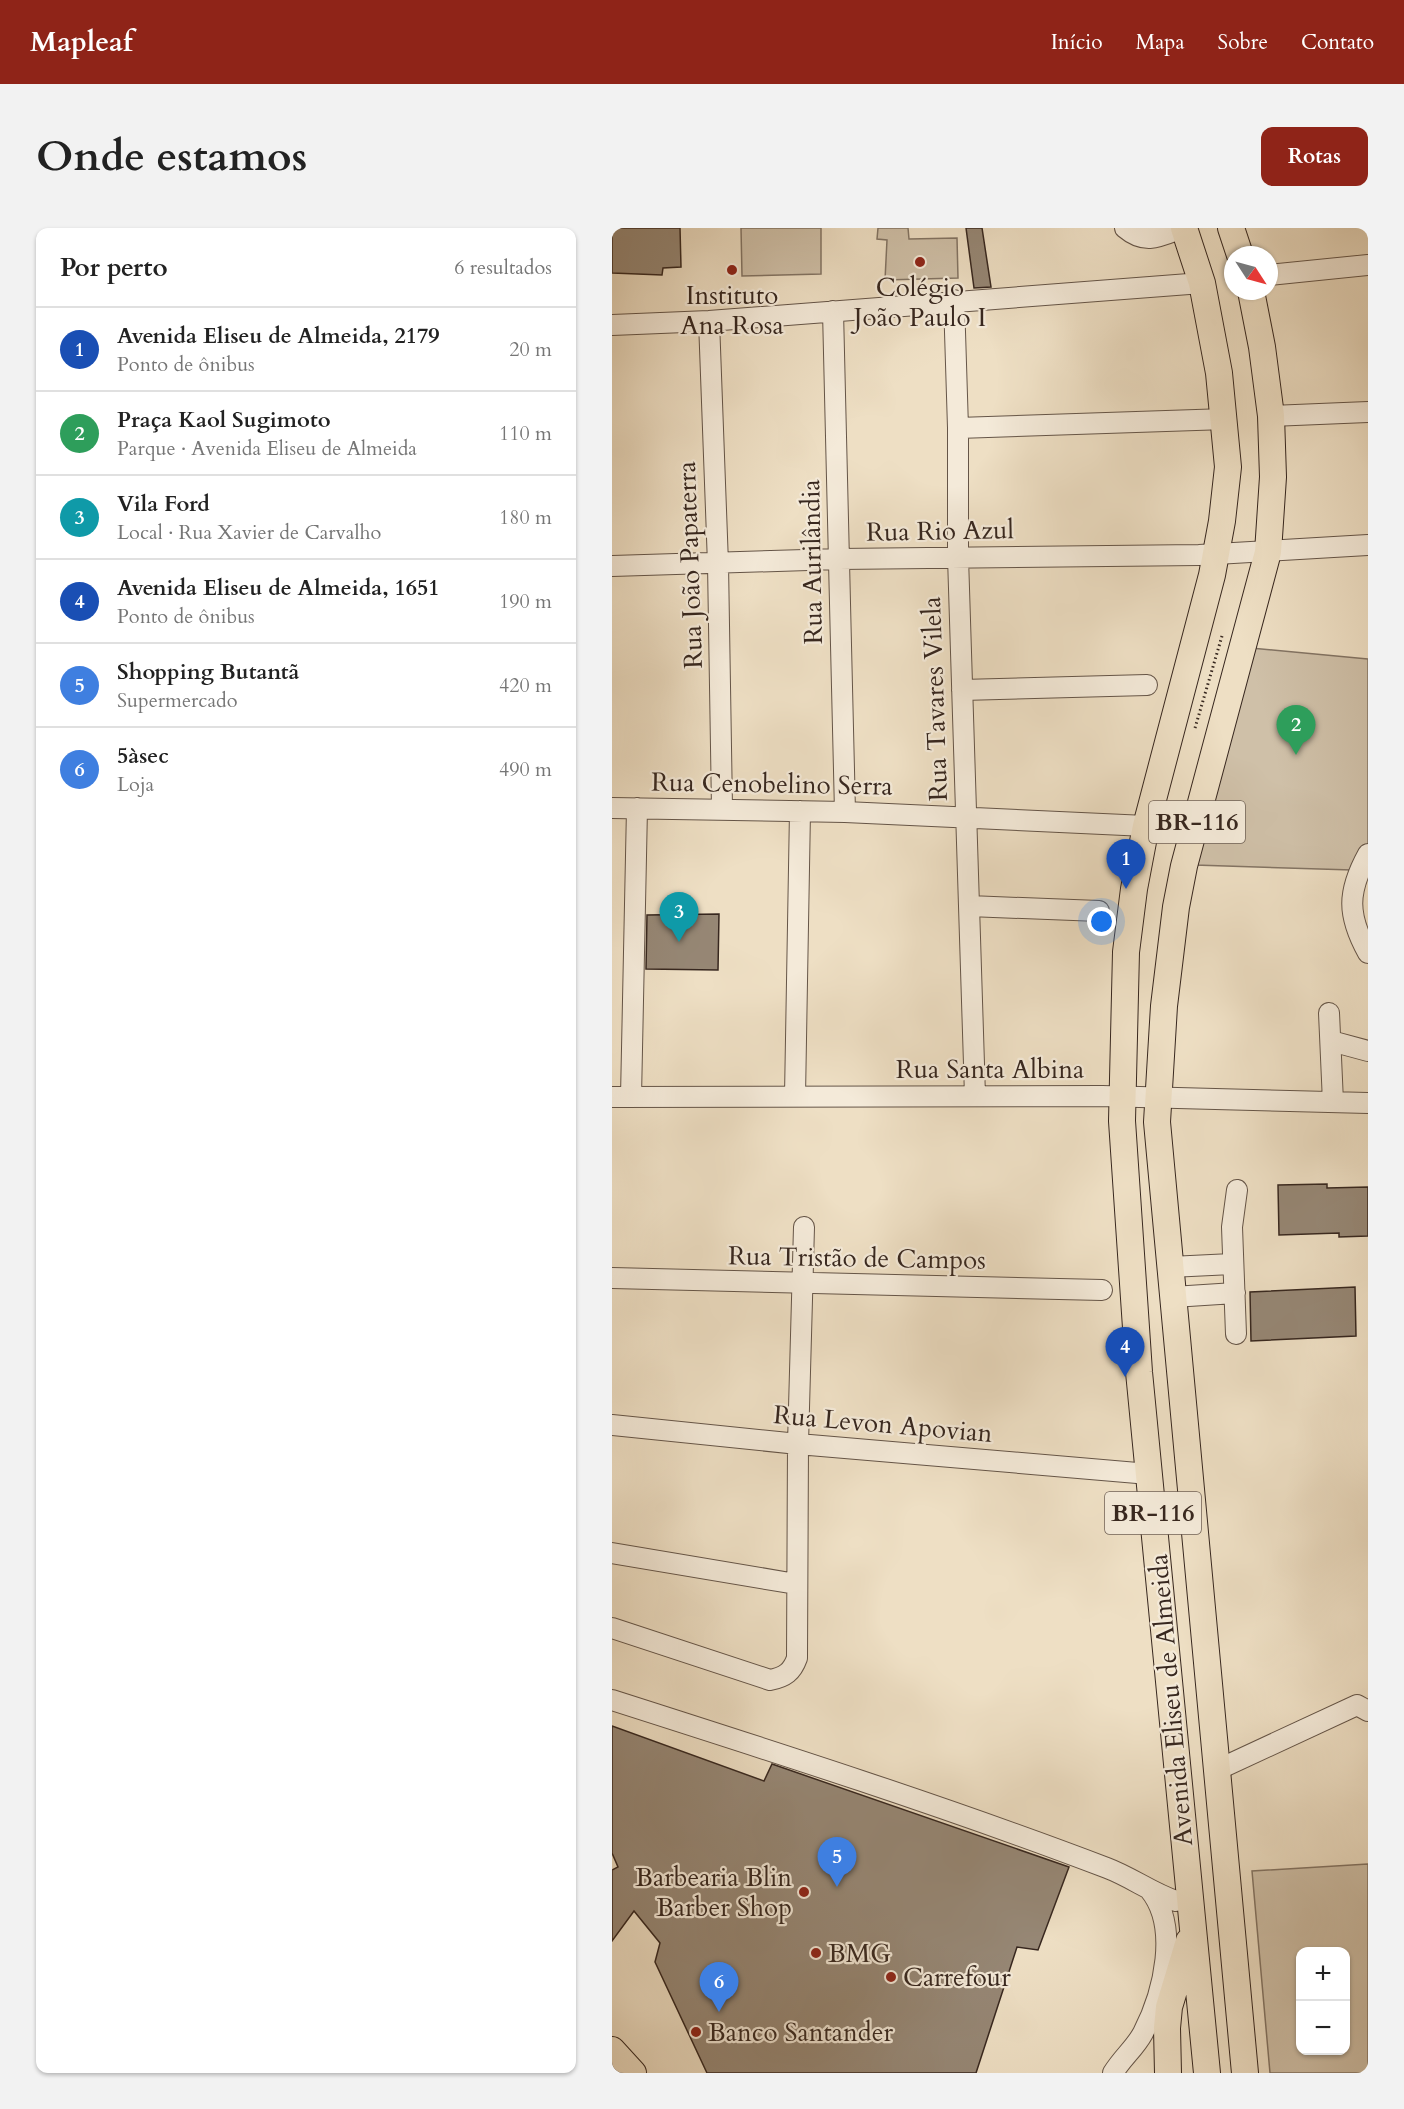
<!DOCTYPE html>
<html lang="pt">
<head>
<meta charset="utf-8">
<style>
	:root { --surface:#fff; --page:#f2f2f2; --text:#222; --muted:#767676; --line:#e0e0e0; --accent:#8f2418 }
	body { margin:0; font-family:Cardo,serif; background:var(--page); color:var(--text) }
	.controls { position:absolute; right:18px; bottom:18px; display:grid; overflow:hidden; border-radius:12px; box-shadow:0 2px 4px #0004 }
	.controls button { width:54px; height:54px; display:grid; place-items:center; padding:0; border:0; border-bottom:2px solid var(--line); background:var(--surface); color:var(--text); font:30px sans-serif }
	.compass { position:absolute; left:612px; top:18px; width:54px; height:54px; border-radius:50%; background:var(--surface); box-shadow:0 2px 4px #0004; rotate:126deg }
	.you { position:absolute; left:490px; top:694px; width:21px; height:21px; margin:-15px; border:4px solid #fff; border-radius:50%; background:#1a73e8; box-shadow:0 0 0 9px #1a73e833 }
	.badge { display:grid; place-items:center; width:39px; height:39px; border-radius:50%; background:var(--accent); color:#fff; font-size:20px; font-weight:700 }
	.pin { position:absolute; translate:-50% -50px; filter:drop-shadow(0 2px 3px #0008) }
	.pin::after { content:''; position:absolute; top:32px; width:21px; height:18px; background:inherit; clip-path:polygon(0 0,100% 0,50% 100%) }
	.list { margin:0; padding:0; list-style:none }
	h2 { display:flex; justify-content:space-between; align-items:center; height:78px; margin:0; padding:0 24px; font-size:26px }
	h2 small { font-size:20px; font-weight:400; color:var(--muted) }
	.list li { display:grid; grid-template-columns:39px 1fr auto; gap:18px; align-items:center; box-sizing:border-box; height:84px; padding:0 24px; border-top:2px solid var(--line) }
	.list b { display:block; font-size:22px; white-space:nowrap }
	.list p { margin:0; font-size:20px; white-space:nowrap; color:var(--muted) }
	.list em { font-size:20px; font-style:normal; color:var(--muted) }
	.map { position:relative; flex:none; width:756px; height:1845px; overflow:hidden; border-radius:12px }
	header { display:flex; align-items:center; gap:36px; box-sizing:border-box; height:84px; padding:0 30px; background:var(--accent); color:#fff }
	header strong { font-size:28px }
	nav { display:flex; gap:33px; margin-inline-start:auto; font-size:21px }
	.intro { display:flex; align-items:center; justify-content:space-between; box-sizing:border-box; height:144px; padding:0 36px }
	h1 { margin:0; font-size:42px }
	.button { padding:15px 27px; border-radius:12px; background:var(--accent); color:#fff; font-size:21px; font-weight:700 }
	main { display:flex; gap:36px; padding:0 36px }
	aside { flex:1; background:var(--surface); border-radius:12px; box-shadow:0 2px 4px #0004 }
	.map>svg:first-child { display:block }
</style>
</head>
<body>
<header>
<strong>Mapleaf</strong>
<nav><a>Início</a><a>Mapa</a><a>Sobre</a><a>Contato</a></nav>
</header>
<div class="intro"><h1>Onde estamos</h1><a class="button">Rotas</a></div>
<main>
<aside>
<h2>Por perto<small>6 resultados</small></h2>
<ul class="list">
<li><span class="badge" style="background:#1a4fb4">1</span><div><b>Avenida Eliseu de Almeida, 2179</b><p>Ponto de ônibus</p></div><em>20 m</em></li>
<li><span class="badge" style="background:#2e9e5b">2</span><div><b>Praça Kaol Sugimoto</b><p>Parque · Avenida Eliseu de Almeida</p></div><em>110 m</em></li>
<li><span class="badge" style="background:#0f9aa8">3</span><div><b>Vila Ford</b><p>Local · Rua Xavier de Carvalho</p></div><em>180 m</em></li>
<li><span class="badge" style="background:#1a4fb4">4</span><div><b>Avenida Eliseu de Almeida, 1651</b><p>Ponto de ônibus</p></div><em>190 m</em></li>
<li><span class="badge" style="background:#3f7fe0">5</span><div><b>Shopping Butantã</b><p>Supermercado</p></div><em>420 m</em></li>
<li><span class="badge" style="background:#3f7fe0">6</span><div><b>5àsec</b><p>Loja</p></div><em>490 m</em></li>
</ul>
</aside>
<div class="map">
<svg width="756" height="1845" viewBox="0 0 756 1845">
	<rect width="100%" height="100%" fill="#eedfc4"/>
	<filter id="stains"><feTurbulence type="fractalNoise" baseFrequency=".00333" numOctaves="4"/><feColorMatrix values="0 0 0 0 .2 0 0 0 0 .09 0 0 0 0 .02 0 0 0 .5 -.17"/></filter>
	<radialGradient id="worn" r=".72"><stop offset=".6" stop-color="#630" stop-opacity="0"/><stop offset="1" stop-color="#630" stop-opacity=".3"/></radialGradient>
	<path fill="#cfc0a8" stroke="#837464" stroke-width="1.5" fill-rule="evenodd" d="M 129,0 L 209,0 L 209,46 L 130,48 Z
		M 266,0 L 296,0 L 297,11 L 345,10 L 346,50 L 273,52 L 275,12 L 265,11 Z
		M 639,420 L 756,431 L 756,624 L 740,642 L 583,637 Z
		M 756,1636 L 756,1845 L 658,1845 L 640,1643 ZM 688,1724 L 734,1724 L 734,1822 L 688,1822 Z"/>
	<path fill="#968775" stroke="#37271f" stroke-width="1.5" d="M 0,0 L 68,0 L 69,39 L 51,40 L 50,47 L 0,45 Z
		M 354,0 L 370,0 L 379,59 L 362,60 Z
		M 107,686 L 106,742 L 34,741 L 35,687 Z
		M 715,956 L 715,960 L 756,959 L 756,1008 L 727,1009 L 727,1005 L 667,1007 L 666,957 Z
		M 743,1059 L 744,1108 L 639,1113 L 638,1064 Z
		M 0,1498 L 152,1553 L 160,1536 L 457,1639 L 426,1722 L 405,1719 L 364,1845 L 95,1845 L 43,1734 L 48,1715 L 22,1683 L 0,1713 L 0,1642 L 6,1639 L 0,1625 Z"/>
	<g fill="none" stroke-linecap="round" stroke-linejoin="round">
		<g stroke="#655548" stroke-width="22">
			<path id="minor" d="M 513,0 C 533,17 547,9 570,0
				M 657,47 L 756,37
				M 342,72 L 346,200 L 346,329 L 363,868
				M 221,83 L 233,584
				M 97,93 L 106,336 L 110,580
				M 0,97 L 97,93 L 590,55
				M 659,188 L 756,184
				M 346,200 L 614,191
				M 0,338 L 227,331 L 587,327 L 756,317
				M 350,462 L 535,457
				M 0,580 L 233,584 L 534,598
				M 756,626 C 735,664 735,687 756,725
				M 357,678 L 487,683
				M 717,785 L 721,874
				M 719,813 L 756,823
				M 183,868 L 188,583
				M 0,869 L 490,868 L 756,875
				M 19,869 L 25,580
				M 558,1039 L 620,1036
				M 0,1050 L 490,1062
				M 561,1069 L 623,1065
				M 624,1106 L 620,999 L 625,962
				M 0,1197 L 186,1216 L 537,1246
				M 0,1325 L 184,1356
				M 0,1400 L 158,1452 C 173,1449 180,1444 185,1430 L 186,1216 L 192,999
				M 0,1472 C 166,1525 332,1578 495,1640 C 519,1649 540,1665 564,1673 L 577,1669
				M 605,1542 L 745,1477 L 756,1483
				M 501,1845 C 510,1830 523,1820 531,1805 C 552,1764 568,1698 537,1661"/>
		</g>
		<g stroke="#37271f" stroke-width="28">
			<path id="major" d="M 572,0 L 590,55 L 607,145 L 616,239 L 610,293 L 600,347 L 534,598 L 522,661 L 514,724 L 510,893 L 527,1144 L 595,1845
				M 619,0 L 628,27
				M 0,1822 L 21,1845
				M 556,1845 L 555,1800 L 557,1779 L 577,1713
				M 633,1845 L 545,894 L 552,778 L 564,679 L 572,638 L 656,324 L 661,249 L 659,188 L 650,119 L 639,63"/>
		</g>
		<path stroke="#37271f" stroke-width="3" stroke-dasharray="1.5 3" stroke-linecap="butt" d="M 583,500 L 610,408"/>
		<use href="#minor" stroke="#f4ead9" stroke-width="20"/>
		<use href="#major" stroke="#eedfc4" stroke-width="26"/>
	</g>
	<g fill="#8f2418" stroke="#f4ead9" stroke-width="2">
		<circle cx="308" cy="34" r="6"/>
		<circle cx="120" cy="42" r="6"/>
		<circle cx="192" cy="1664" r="6"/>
		<circle cx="204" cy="1725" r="6"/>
		<circle cx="279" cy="1749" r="6"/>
		<circle cx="84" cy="1804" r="6"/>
	</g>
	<g text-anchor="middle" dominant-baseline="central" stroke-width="4.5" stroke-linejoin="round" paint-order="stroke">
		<g fill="#f4ead9" stroke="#706257" stroke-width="1.5">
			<rect x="537" y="573" width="96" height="42" rx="4.5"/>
			<rect x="493" y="1264" width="96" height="42" rx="4.5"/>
		</g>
		<g font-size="24" font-weight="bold" fill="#37271f">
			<text x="585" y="594">BR-116</text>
			<text x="541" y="1285">BR-116</text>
		</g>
		<g font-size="26" fill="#37271f" stroke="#f4ead9" text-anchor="start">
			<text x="308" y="59" text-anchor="middle">Colégio<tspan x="308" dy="30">João Paulo I</tspan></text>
			<text x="120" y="67" text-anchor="middle">Instituto<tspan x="120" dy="30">Ana Rosa</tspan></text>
			<text x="180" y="1649" text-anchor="end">Barbearia Blin<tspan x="180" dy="30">Barber Shop</tspan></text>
			<text x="216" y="1725">BMG</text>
			<text x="291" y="1749">Carrefour</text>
			<text x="96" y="1804">Banco Santander</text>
		</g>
		<g font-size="26" fill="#37271f" stroke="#f4ead9">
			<text transform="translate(328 303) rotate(-1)">Rua Rio Azul</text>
			<text transform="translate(200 334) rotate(-91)">Rua Aurilândia</text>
			<text transform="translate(78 337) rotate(-92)">Rua João Papaterra</text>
			<text transform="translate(323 471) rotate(-92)">Rua Tavares Vilela</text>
			<text transform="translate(160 556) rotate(1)">Rua Cenobelino Serra</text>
			<text x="378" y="841">Rua Santa Albina</text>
			<text transform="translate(245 1030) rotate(1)">Rua Tristão de Campos</text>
			<text transform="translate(271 1196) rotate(5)">Rua Levon Apovian</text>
			<text transform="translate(559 1472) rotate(-95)">Avenida Eliseu de Almeida</text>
		</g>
	</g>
	<rect width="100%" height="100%" filter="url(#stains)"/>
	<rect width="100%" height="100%" fill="url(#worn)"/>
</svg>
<div class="controls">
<button>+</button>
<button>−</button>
</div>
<svg class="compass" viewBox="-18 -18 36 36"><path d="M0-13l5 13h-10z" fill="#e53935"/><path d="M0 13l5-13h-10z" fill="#767676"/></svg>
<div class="you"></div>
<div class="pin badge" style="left:514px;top:661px;background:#1a4fb4">1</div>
<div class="pin badge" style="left:684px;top:527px;background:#2e9e5b">2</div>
<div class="pin badge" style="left:67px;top:714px;background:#0f9aa8">3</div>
<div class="pin badge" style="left:513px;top:1149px;background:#1a4fb4">4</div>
<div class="pin badge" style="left:225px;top:1659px;background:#3f7fe0">5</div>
<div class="pin badge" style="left:107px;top:1784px;background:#3f7fe0">6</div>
</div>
</main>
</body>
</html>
